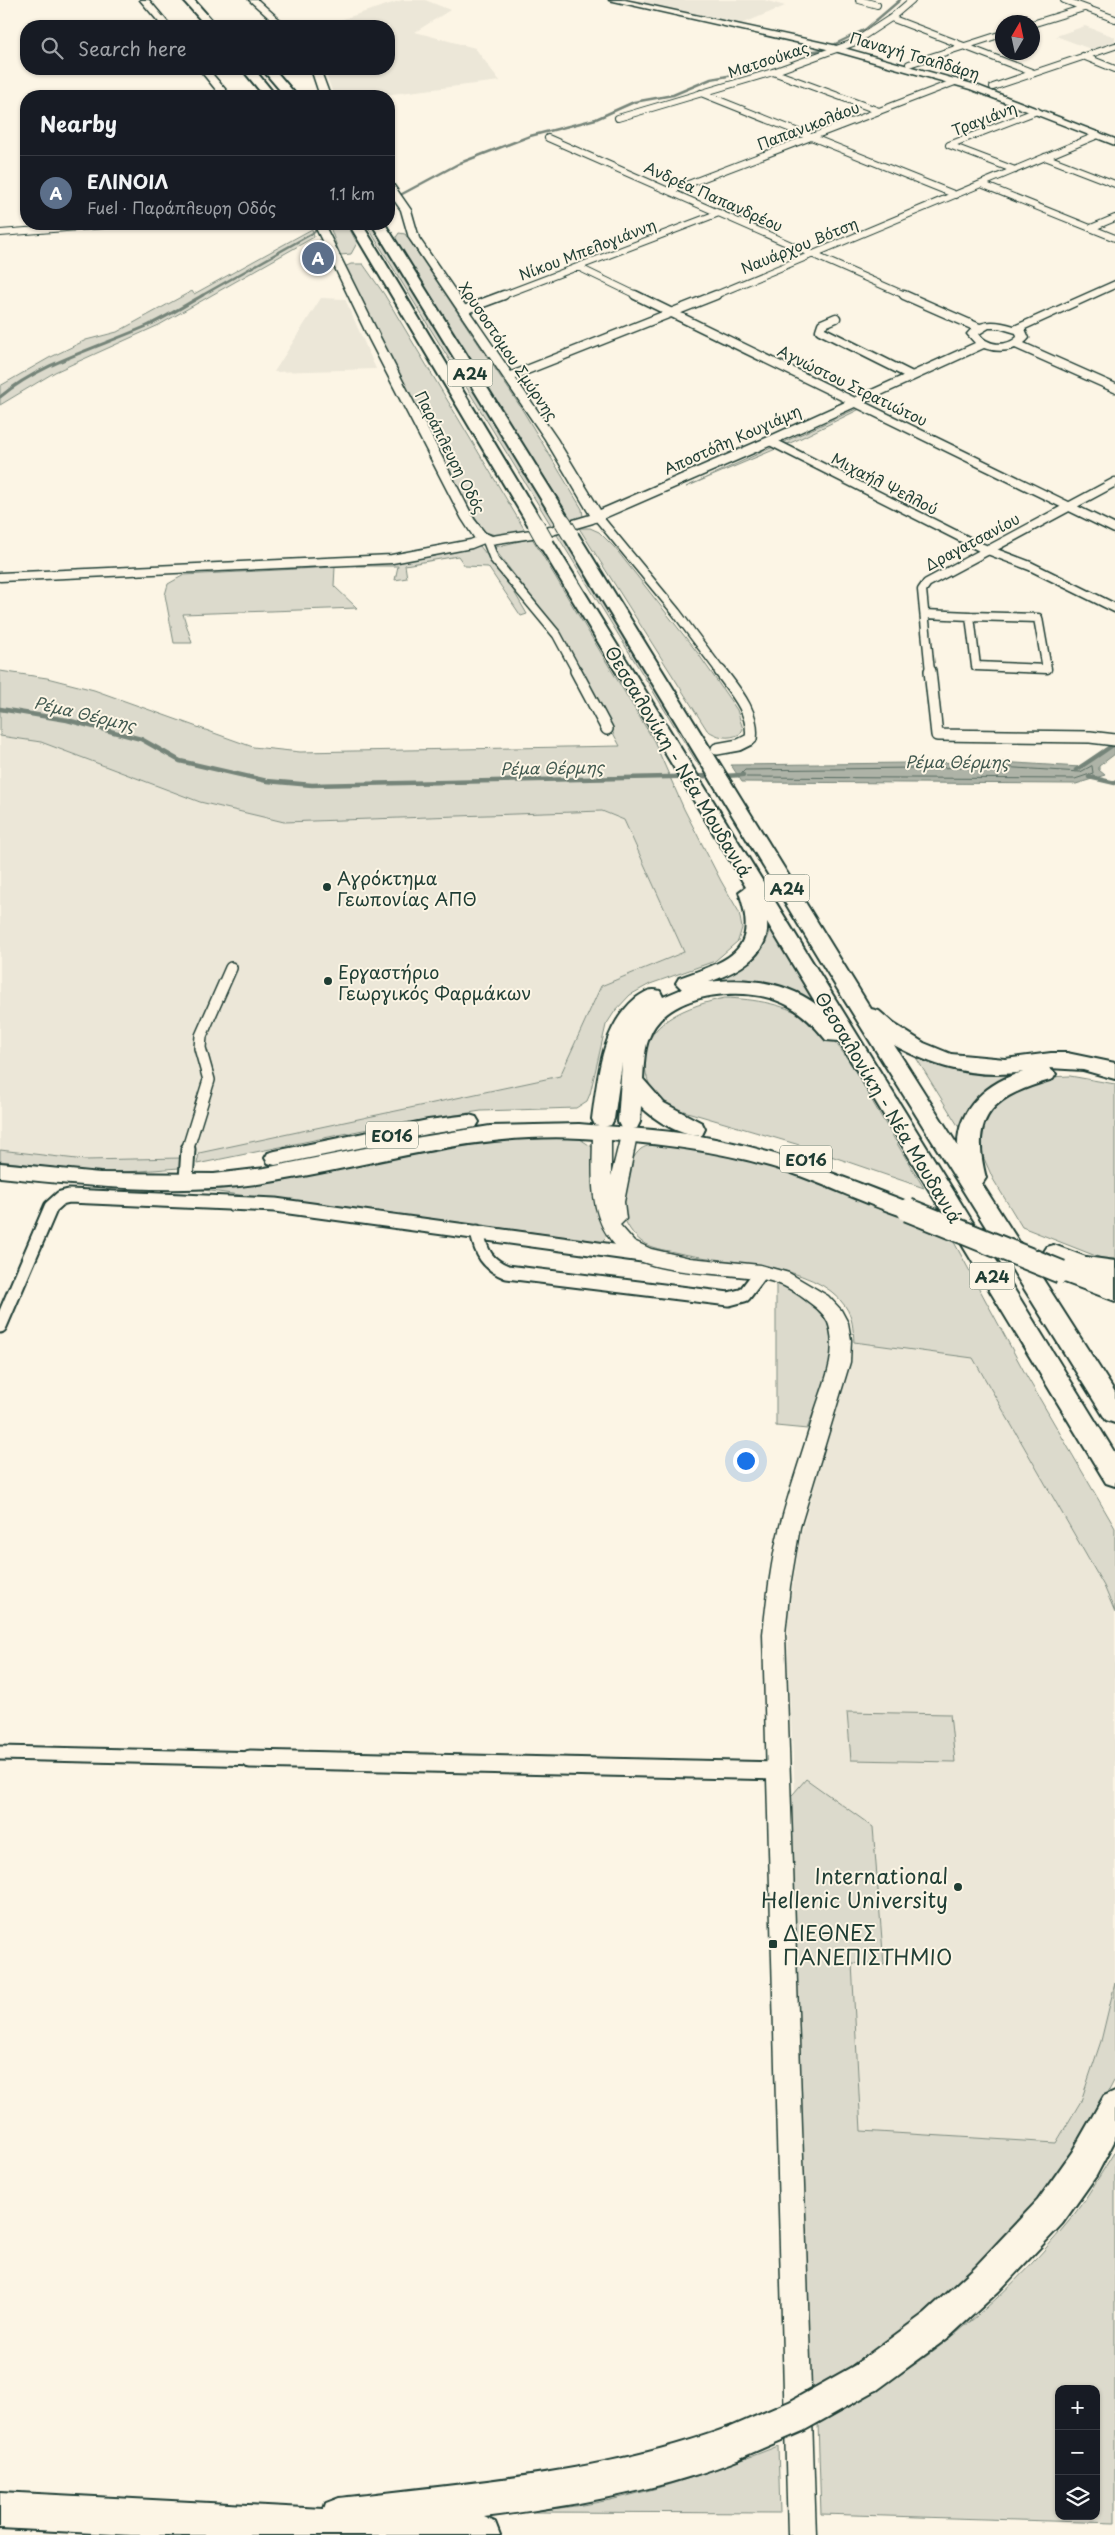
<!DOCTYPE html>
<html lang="en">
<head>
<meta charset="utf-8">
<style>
	:root { --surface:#171b24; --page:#242831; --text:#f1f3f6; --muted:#9ea1a6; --line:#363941; --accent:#92a19f }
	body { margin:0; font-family:"Playpen Sans",sans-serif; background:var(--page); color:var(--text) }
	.controls { position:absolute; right:15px; bottom:15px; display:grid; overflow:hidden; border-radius:10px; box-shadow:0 1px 4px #0004 }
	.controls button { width:45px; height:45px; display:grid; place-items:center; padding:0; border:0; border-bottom:1px solid var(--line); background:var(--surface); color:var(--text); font:25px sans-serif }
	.compass { position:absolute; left:995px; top:15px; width:45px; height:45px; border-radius:50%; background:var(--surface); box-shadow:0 1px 4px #0004; rotate:9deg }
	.you { position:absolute; left:745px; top:1460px; width:18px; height:18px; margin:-12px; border:4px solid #fff; border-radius:50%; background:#1a73e8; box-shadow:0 0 0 8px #1a73e833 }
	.badge { display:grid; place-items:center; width:32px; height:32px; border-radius:50%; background:var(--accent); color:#fff; font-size:16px; font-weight:700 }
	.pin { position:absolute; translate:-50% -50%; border:2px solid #fff; box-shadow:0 1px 5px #0006 }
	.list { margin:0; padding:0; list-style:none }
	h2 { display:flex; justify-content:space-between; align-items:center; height:65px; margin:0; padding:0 20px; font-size:21px }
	h2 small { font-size:16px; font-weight:400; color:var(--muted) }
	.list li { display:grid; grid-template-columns:32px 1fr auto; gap:15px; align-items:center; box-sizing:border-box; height:75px; padding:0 20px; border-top:1px solid var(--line) }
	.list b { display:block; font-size:19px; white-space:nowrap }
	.list p { margin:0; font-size:16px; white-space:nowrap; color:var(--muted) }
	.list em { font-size:16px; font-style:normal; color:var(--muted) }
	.icon { flex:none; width:28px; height:28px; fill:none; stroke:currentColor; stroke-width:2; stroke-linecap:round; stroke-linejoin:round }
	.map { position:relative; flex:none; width:1115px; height:2535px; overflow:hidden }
	.search { position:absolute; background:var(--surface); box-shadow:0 1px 4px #0004; left:20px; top:20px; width:375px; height:55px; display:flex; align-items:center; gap:12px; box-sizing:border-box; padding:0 18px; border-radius:20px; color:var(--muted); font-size:19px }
	.panel { position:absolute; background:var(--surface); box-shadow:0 1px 4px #0004; left:20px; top:90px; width:375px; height:140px; border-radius:20px }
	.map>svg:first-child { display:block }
</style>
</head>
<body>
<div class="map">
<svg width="1115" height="2535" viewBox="0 0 1115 2535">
	<rect width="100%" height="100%" fill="#fcf5e5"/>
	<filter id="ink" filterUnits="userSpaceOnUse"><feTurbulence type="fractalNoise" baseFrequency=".02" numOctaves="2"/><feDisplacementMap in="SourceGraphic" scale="10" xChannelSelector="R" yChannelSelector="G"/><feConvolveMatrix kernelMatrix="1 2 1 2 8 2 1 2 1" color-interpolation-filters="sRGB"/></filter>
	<g filter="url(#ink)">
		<path fill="#ece7d8" d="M 402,0 L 425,0 L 450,10 L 415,32 L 475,48 L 500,81 L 375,96 L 334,96 L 324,69 L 389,69 L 389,26 L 321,26 Z
			M 621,0 L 764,0 L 785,6 L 739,25 Z
			M 1085,26 L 1115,37 L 1115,42 L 1093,50 L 1056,36 Z
			M 321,298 L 345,299 L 376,369 L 274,372 Z
			M 0,736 L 41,742 L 199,802 L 284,822 L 602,811 L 624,820 L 684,952 L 601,986 L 560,1076 L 181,1158 L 85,1160 L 0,1150 Z
			M 854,1342 L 973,1357 L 1104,1586 L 1115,1612 L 1115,1983 L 1101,2041 L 1081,2101 L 1056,2143 L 852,2323 L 795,1791 L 788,1674 L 788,1618 L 800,1538 Z"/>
		<path fill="#dcdacc" stroke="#7e8c80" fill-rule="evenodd" d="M 341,224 L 347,224 L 357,243 L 351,254 L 340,255 L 330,227 Z
			M 366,224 L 372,224 L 397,263 L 705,764 L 699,766 Z
			M 312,229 L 314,237 L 159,325 L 55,372 L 0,405 L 0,386 L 49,358 L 86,340 L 117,332 L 192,291 L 194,294 Z
			M 399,233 L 405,234 L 520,406 L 582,509 L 583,517 L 573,523 L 395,239 Z
			M 351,264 L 363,264 L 384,294 L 526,532 L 498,536 L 483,531 L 449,474 L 342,268 Z
			M 858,408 L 860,409 L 797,440 L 686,487 Z
			M 579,528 L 590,528 L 599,532 L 615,548 L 697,652 L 737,710 L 743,729 L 740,734 C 728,740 717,737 707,730 Z
			M 532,538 L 654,741 L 684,809 L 721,881 L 739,912 L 742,928 L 738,941 L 715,961 L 650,984 L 630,995 L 615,1011 L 606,1025 L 590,1094 L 587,1101 L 576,1108 L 481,1111 L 363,1130 L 197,1164 L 199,1153 L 560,1076 L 601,986 L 684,952 L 624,820 L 602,811 L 284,822 L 200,802 L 41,742 L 0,736 L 0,671 L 47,678 L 94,690 L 253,747 L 300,752 L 620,746 L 562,637 L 496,551 L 495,547 Z
			M 480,546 L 513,590 L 527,614 L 521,616 L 488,567 L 465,566 L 458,556 L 405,565 L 407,578 L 395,580 L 398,566 L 356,566 L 357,563 L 394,562 Z
			M 335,567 L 334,586 L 357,608 L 183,614 L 192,643 L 174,643 L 165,595 L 168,584 L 184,575 Z
			M 771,926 L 820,1006 L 806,998 L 705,982 C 735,971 765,961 771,926 Z
			M 725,998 C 754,999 787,1004 812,1021 C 841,1041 858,1076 875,1106 C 891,1133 907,1161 924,1188 L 796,1144 L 670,1107 C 654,1096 647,1086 645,1066 C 640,1022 690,1005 725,998 Z
			M 907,1043 L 927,1054 L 1047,1063 L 1091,1069 L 1044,1068 L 1020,1074 L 965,1137 Z
			M 1070,1076 L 1115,1084 L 1115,1259 L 1101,1258 L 1022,1227 L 993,1179 L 982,1154 L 982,1126 L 986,1113 L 1010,1090 L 1048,1077 Z
			M 510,1137 L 577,1137 L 595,1149 L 608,1235 L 601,1242 C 467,1222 331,1208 196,1189 L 242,1184 Z
			M 659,1144 C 761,1151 854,1195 948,1231 L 1026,1375 L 1115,1528 L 1115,1612 L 1104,1586 L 973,1358 L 854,1342 C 853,1329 853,1317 845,1306 C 815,1261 722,1264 674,1252 C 664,1250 650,1248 642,1242 C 633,1235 625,1224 623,1213 C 620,1196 626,1161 641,1149 C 647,1145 653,1145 659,1144 Z
			M 0,1150 L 85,1160 L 181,1158 L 179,1168 L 127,1172 L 81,1171 L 0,1161 Z
			M 776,1282 C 797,1294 827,1309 833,1337 C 838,1360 815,1406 807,1429 L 776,1426 Z
			M 847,1712 L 950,1714 L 955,1762 L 851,1760 Z
			M 806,1779 L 873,1827 L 884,1965 L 852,1963 L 861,2131 L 1056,2143 L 1081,2101 L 1101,2041 L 1115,1983 L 1115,2079 L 1086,2135 L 1037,2206 L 938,2307 L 865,2359 L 806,2395 L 787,1801 Z
			M 1115,2151 L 1115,2523 L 821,2514 L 818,2423 C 915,2373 1000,2306 1069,2221 C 1086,2200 1100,2175 1115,2151 ZM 1059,2389 L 1096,2389 L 1096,2516 L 1059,2516 Z
			M 778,2446 L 780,2513 L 530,2512 C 556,2508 583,2506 610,2500 C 668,2487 723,2468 778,2446 Z"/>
		<path fill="#aeb3a7" stroke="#758479" d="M 1115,740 L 1115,754 L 1099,766 L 1099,770 L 1105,775 L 1076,784 L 742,782 L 731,765 L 1000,762 L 1080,767 L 1105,751 Z"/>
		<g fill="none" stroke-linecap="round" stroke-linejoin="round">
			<path stroke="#586c62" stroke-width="1" d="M 1092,766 L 1093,773 L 1075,779 L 746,777 L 742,773 L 745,770 L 1000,767 L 1080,772 Z"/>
			<path stroke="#758479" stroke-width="2.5" d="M 389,201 L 460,163 L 530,136 L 596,119 L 634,102 L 673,95 L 711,79 L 739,74 L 773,56 L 823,50 L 866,29 L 900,0
				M 201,296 L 313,233 L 319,227"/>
			<path stroke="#758479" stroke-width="3" d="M 0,397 C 42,362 100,347 149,325 C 168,316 186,305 203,295"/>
			<path stroke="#758479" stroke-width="4.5" d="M 0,709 L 67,720 L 141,739 L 180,761 L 267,781 L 312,785 L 713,776
				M 1076,770 L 1113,745
				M 722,776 L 743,775
				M 1089,777 L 1115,783"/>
			<g stroke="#1f3d34" stroke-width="8">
				<path id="street-far4" d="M 859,0 L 877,5
					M 1064,0 L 1115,19
					M 891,18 L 1034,73
					M 1032,24 L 1084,8
					M 1083,56 L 1115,69
					M 909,64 L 1002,34
					M 773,72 L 879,111
					M 993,87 L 1115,46
					M 701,93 L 956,195
					M 618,118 L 773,72 L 853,43 L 891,18 L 912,0
					M 548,138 L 907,296
					M 1045,157 L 1115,184
					M 1015,170 L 949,145 L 1037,111
					M 981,184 L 1115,238
					M 670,191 L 955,82
					M 1091,228 L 1115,218
					M 0,233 L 118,224
					M 578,267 L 638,296
					M 501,296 L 719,213
					M 713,296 L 1098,135"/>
			</g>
			<g stroke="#1f3d34" stroke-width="11">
				<path id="street-far3" d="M 635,295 L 1115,529
					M 904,295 L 979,328
					M 464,310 L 504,295
					M 836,318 L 822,324 L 820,330 L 912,376
					M 1016,344 L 1115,388
					M 509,377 L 716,295
					M 770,441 L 980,547 L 1030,566 L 1115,608
					M 597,516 L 676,612 L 721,672
					M 0,577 L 392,559 L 471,544 L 486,538 L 494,559 L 557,635 L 577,672
					M 925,614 L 970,616
					M 970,616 L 1038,618 L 1047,669 L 976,666 Z
					M 930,672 L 922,590 L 927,583 L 1115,482"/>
			</g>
			<g stroke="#1f3d34" stroke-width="14">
				<path id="street-far2" d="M 576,671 L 607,729
					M 930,671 L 937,735 L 1090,737 L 1115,740
					M 717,749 L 739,745 L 751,739 C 755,713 735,691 720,671
					M 187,1151 L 209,1080 L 200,1048 L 201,1036 L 231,968"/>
			</g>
			<g stroke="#1f3d34" stroke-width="17">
				<path id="street-far1" d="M 186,1180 L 188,1149
					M 477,1232 C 481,1253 487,1264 507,1272 L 729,1299 L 744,1295 L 760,1274
					M 0,1326 L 51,1207 L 61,1198 L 69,1196 L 275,1205 L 642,1255
					M 0,1753 L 304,1760"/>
			</g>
			<g stroke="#1f3d34" stroke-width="21">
				<path id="street" d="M 250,1759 L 778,1771"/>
			</g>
			<g stroke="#1f3d34" stroke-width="3">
				<path id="secondary" d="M 140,0 L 149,0 L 171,26 L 162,26 Z
					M 249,0 L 258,0 L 287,26 L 278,26 Z
					M 609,0 L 625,0 L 833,45 L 976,85 L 1115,139 L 1115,145 L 970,89 L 831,50 Z
					M 199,69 L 208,69 L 231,96 L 221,96 Z
					M 311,69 L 320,69 L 330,96 L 320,96 Z
					M 389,183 L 393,184 L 411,210 L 419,238 L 557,439 L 600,510 L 766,438 L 975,343 L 967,334 C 979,318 998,321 1014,326 L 1115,281 L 1115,288 L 1025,329 L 1029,338 C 1018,352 999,353 984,348 L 774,444 L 593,523 L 552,535 L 491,544 L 475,539 L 462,519 L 369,339 L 314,224 L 324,224 L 381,339 L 474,519 L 485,533 L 492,536 L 550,527 L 590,515 L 545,439 L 409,238 L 401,210 L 389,193 ZM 989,328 L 999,328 L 1016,333 L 1017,337 C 1006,347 988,346 979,334 Z
					M 602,1127 L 608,1129 L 611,1133 L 611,1176 L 622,1131 L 628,1129 L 634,1131 L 637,1135 L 624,1202 L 626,1219 L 620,1225 L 634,1241 L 651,1249 L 690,1258 L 760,1265 L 789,1273 L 828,1296 L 841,1310 L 848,1323 L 851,1340 L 850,1362 L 800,1527 L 790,1586 L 785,1634 L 816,2535 L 788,2535 L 763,1634 C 767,1598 771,1561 780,1526 C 790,1488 803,1451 814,1414 C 822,1387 837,1358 830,1329 C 828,1318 820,1310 810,1303 C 800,1295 787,1286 774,1282 C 728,1268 638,1283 608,1236 C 588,1206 593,1167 593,1133 L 596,1129 Z"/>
			</g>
			<g stroke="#1f3d34" stroke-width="4">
				<path id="primary" d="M 469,1115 L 476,1117 L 479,1122 L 476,1127 L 428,1134 L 275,1165 L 268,1163 L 265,1158 L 268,1153 L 275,1151 L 428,1120 Z
					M 579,1124 C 626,1128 674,1130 720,1140 C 787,1154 851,1180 915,1205 L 918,1210 L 915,1215 L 908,1218 C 867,1205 828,1185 786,1171 C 720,1150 650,1142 581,1138 C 472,1132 370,1167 264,1183 C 177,1196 87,1186 0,1177 L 0,1163 L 100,1173 L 214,1174 L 265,1168 L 421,1137 L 490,1126 Z
					M 1054,1245 L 1115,1268 L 1115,1301 L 1056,1279 L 1053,1273 L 1056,1267 L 1063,1265 L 1047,1259 L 1043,1253 L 1047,1247 Z"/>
			</g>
			<g stroke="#1f3d34" stroke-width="4">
				<path id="highway" d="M 183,0 L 194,0 L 217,26 L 206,26 Z
					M 242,69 L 254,69 L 276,96 L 264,96 Z
					M 262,69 L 274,69 L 297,96 L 285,96 Z
					M 349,224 L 362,224 L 544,525 L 542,528 L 536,530 L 528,525 Z
					M 372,224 L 385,224 L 571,522 L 569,525 L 557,525 L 555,522 Z
					M 570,529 L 578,534 L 871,1009 L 879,1011 L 894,1024 L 924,1043 L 951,1054 L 1005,1059 L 1051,1053 L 1067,1053 L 1115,1063 L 1115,1079 L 1083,1070 L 1049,1068 L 1056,1074 L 1053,1079 C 995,1096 969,1113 986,1178 L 982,1184 L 1115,1392 L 1115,1423 L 1106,1420 L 835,985 L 562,534 ZM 894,1045 C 933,1067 978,1079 1023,1072 C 989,1081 957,1108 958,1146 Z
					M 545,536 L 553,541 L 1115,1453 L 1115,1486 L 1106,1483 L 839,1041 L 826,1040 C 814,1025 801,1011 783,1003 C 746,985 670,992 651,1033 C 644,1047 644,1064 643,1079 L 664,1103 L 702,1123 L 705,1129 L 702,1135 C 685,1139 652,1119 641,1106 L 640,1122 L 637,1128 L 629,1130 L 621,1128 L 618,1122 L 622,1063 L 614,1119 L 611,1125 L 603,1127 L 595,1125 L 592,1119 C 598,1077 601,1027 636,998 C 645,992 650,988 660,991 L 663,997 L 682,989 L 676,983 L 679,978 C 729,960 760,953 739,892 L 746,887 L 537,541 ZM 767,922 L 817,1005 C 786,982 747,977 709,982 C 736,972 770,956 767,922 Z
					M 1086,1257 L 1115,1261 L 1115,1279 L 1078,1272 L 1074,1266 L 1078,1260 Z
					M 1115,2091 L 1115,2140 L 1096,2176 L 1062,2224 L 999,2291 L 949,2337 L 877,2390 L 865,2395 L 853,2390 L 848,2378 L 853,2366 L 925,2313 L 975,2267 L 1038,2200 L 1072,2152 L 1104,2096 Z
					M 732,2426 L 745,2431 L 750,2444 L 745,2457 C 661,2491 573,2506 484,2517 L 495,2522 L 500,2535 L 131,2535 L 0,2528 L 0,2492 L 324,2509 L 326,2503 L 339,2498 C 471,2483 606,2473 732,2426 Z"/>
			</g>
			<use href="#street-far4" stroke="#fcf5e5" stroke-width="6"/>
			<use href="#street-far3" stroke="#fcf5e5" stroke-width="8"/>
			<use href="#street-far2" stroke="#fcf5e5" stroke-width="11"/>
			<use href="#street-far1" stroke="#fcf5e5" stroke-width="13"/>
			<use href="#street" stroke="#fcf5e5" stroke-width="17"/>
			<use href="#secondary" fill="#fcf5e5" fill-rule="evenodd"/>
			<use href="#primary" fill="#fcf5e5" fill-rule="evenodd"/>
			<use href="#highway" fill="#fcf5e5" fill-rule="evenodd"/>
			<g stroke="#1f3d34" stroke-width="26" stroke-linecap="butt">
				<path id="primary-bridge" d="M 908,1210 L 1061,1272"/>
			</g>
			<g stroke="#1f3d34" stroke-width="18" stroke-linecap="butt">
				<path id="highway-bridge-far1" d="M 563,522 L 570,534
					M 536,525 L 545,541"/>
			</g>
			<g stroke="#1f3d34" stroke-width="36" stroke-linecap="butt">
				<path id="highway-bridge" d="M 732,2444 L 797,2416 L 865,2378"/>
			</g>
			<use href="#primary-bridge" stroke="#fcf5e5" stroke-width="22"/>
			<use href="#highway-bridge-far1" stroke="#fcf5e5" stroke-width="16"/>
			<use href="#highway-bridge" stroke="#fcf5e5" stroke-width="32"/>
		</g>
	</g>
	<g fill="#1f3d34" stroke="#fcf5e5" stroke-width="2">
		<circle cx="327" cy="887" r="5"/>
		<circle cx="328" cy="981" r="5"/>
		<circle cx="958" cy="1887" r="5"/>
		<rect x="768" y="1939" width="10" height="10" rx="2.5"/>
	</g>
	<g text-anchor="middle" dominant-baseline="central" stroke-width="4" stroke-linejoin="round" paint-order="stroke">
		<g font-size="15" fill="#1f3d34" stroke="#fcf5e5">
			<text transform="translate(915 55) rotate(16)">Παναγή Τσαλδάρη</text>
			<text transform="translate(768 59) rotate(-18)">Ματσούκας</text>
			<text transform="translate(984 118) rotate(-21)">Τραγιάνη</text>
			<text transform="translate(808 125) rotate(-21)">Παπανικολάου</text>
			<text transform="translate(714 196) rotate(24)">Ανδρέα Παπανδρέου</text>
			<text transform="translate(799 245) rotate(-22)">Ναυάρχου Βότση</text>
			<text transform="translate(587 249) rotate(-21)">Νίκου Μπελογιάννη</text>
			<text transform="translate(509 351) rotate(56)">Χρυσοστόμου Σμύρνης</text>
			<text transform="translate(853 385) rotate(26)">Αγνώστου Στρατιώτου</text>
			<text transform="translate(732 439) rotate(-24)">Αποστόλη Κουγιάμη</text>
			<text transform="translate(451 452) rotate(63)">Παράπλευρη Οδός</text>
			<text transform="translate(885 483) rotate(27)">Μιχαήλ Ψελλού</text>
			<text transform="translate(972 541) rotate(-28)">Δραγατσανίου</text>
		</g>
		<g fill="#fcf5e5" stroke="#617469" stroke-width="1">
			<rect x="447.5" y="359.5" width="45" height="27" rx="4"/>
			<rect x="764.5" y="874.5" width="45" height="27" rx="4"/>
			<rect x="366" y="1121.5" width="52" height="27" rx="4"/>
			<rect x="780" y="1145.5" width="52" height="27" rx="4"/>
			<rect x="969.5" y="1262.5" width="45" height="27" rx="4"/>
		</g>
		<g font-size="16" font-weight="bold" fill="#1f3d34">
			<text x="470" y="373">Α24</text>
			<text x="787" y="888">Α24</text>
			<text x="392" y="1135">ΕΟ16</text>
			<text x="806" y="1159">ΕΟ16</text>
			<text x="992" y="1276">Α24</text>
		</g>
		<g font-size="16" font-style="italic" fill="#435a51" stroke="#fcf5e5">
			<text transform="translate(85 713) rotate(13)">Ρέμα Θέρμης</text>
			<text x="957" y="761">Ρέμα Θέρμης</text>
			<text transform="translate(552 767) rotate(-1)">Ρέμα Θέρμης</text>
		</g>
		<g font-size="18" fill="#1f3d34" stroke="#fcf5e5">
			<text transform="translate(679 761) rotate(59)">Θεσσαλονίκη - Νέα Μουδανιά</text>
			<text transform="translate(889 1107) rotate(59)">Θεσσαλονίκη - Νέα Μουδανιά</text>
		</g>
		<g font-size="18" fill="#1f3d34" stroke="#fcf5e5" text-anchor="start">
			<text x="337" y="877">Αγρόκτημα<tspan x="337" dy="21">Γεωπονίας ΑΠΘ</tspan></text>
			<text x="338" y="971">Εργαστήριο<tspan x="338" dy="21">Γεωργικός Φαρμάκων</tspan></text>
		</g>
		<g font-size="21" fill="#1f3d34" stroke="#fcf5e5" text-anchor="end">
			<text x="948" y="1875">International<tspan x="948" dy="24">Hellenic University</tspan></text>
			<text x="783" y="1932" text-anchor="start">ΔΙΕΘΝΕΣ<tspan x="783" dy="24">ΠΑΝΕΠΙΣΤΗΜΙΟ</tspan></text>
		</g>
	</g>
</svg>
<div class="controls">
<button>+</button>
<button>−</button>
<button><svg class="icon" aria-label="layers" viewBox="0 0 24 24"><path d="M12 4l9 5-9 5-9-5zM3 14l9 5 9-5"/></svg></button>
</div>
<svg class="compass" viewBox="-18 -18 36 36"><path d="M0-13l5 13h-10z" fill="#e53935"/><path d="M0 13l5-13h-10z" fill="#9ea1a6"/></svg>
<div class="you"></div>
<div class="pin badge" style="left:318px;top:258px;background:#5c6f8a">A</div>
<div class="search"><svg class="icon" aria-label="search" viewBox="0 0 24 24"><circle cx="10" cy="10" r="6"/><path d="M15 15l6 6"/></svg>Search here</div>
<section class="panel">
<h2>Nearby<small></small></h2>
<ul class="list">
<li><span class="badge" style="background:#5c6f8a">A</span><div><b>ΕΛΙΝΟΙΛ</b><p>Fuel · Παράπλευρη Οδός</p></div><em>1.1 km</em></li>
</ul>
</section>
</div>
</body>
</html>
